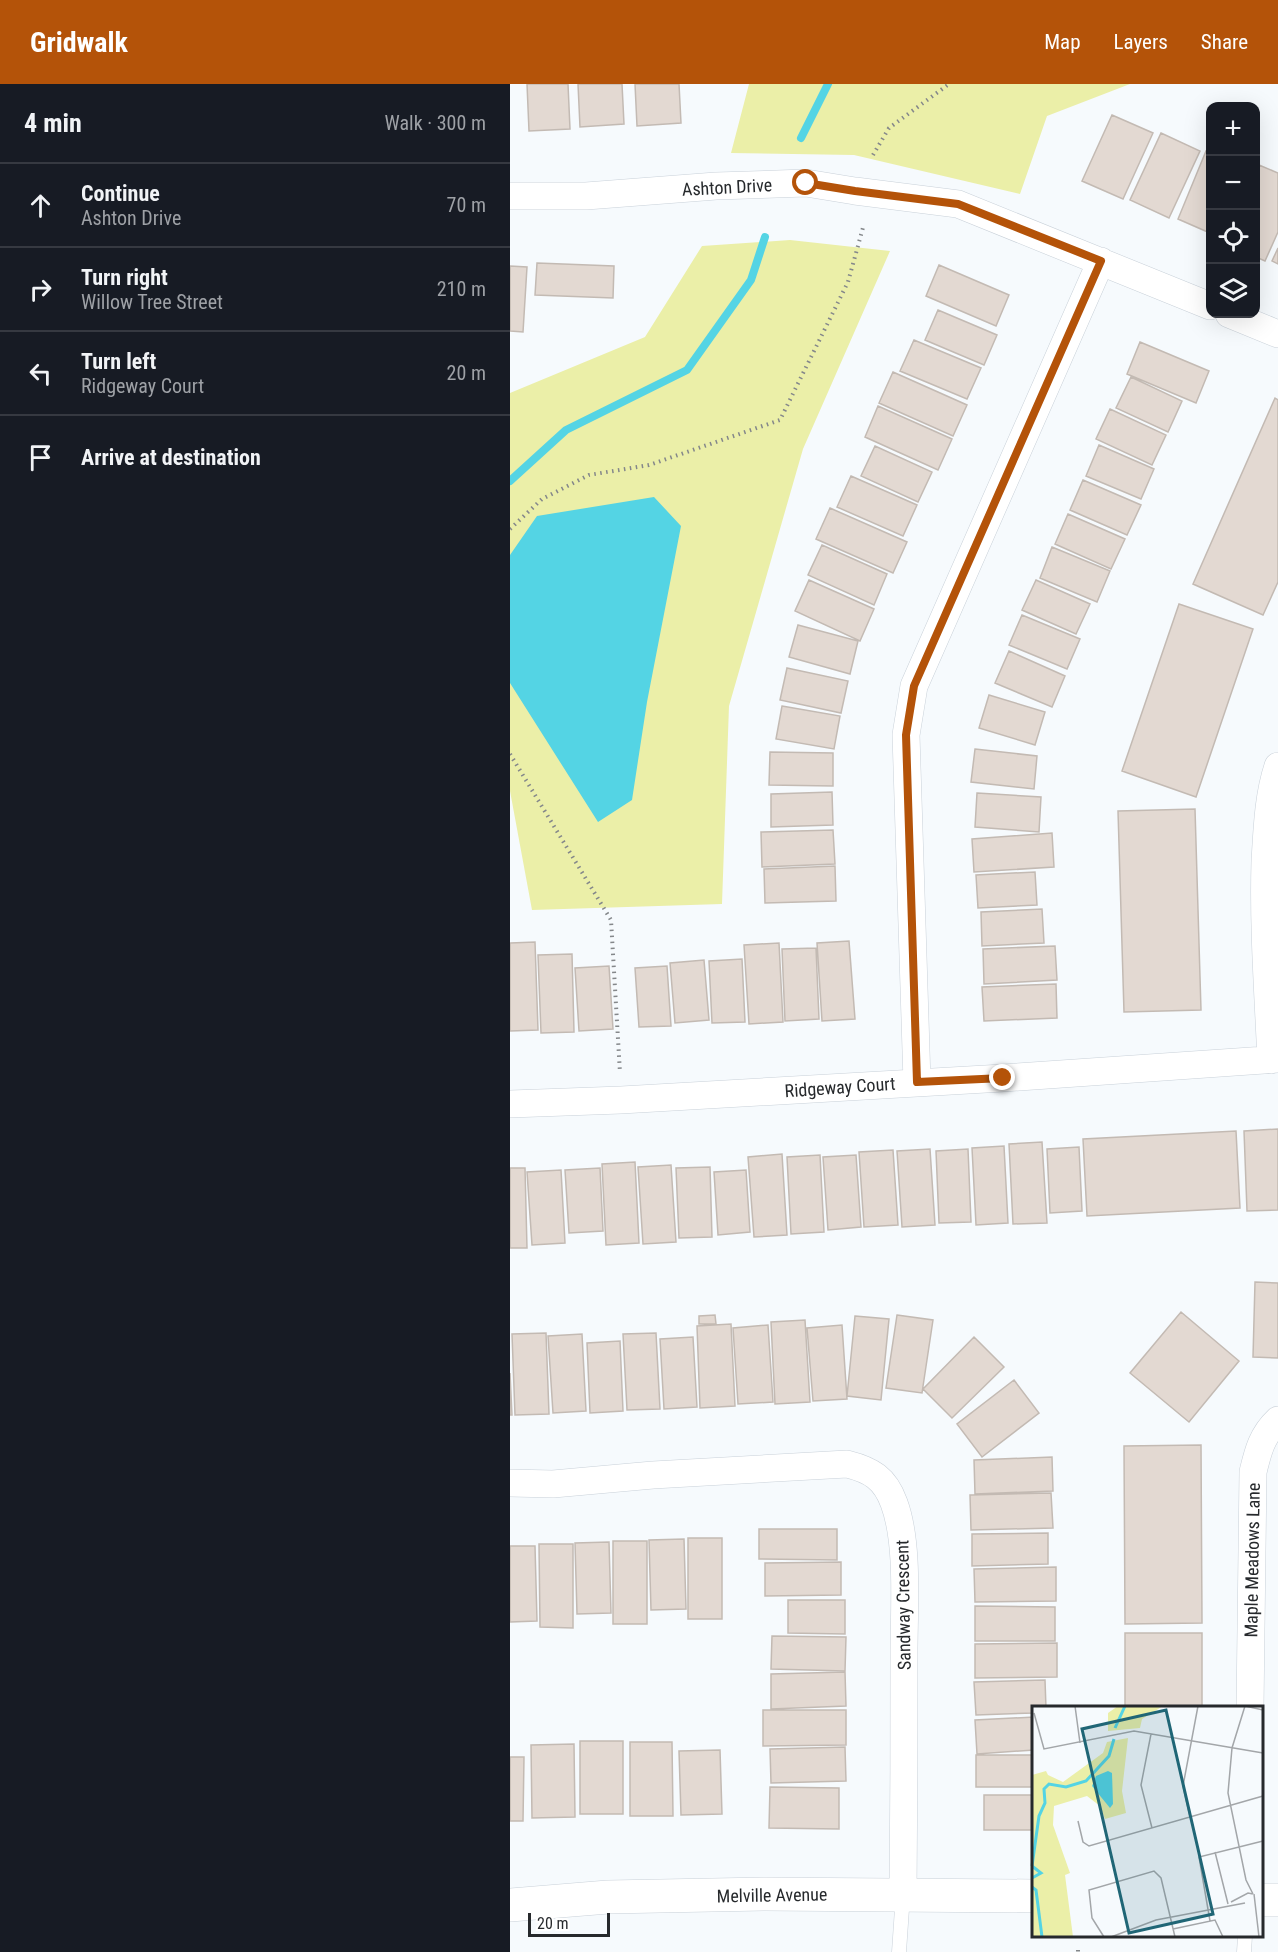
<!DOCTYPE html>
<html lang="en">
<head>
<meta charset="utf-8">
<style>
	:root { --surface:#171b24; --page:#20242c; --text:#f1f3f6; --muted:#9ea1a6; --line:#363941; --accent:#b45309 }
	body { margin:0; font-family:"Roboto Condensed",sans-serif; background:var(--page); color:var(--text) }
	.controls { position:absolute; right:18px; top:18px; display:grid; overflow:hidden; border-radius:12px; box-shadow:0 6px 24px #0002 }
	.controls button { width:54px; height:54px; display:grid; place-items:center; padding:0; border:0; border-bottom:2px solid var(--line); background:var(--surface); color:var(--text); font:30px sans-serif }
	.scale { position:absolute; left:18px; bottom:15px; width:82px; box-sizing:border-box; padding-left:6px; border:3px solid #26292c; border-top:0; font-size:16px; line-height:21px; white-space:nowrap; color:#26292c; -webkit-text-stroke:4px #fff; paint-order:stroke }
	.stop { position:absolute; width:18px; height:18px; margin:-14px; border:4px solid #b45309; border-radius:50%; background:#fff }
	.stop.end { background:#b45309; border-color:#fff; box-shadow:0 2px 6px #0008 }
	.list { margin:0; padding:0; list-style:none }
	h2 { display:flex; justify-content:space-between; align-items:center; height:78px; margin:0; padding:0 24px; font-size:26px }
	h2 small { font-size:20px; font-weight:400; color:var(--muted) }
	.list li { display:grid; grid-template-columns:39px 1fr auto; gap:18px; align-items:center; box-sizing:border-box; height:84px; padding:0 24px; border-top:2px solid var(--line) }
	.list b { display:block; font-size:22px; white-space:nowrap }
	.list p { margin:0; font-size:20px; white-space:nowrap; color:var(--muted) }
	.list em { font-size:20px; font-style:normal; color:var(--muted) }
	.icon { flex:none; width:33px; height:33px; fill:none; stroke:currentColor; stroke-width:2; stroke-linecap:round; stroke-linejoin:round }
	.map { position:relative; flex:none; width:768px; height:1868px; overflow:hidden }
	header { display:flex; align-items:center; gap:36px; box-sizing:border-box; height:84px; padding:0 30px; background:var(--accent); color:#fff }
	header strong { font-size:28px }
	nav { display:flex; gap:33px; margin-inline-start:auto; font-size:21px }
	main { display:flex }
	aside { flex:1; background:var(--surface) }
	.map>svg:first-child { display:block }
</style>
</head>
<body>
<header>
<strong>Gridwalk</strong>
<nav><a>Map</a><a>Layers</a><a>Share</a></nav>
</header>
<main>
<aside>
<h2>4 min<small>Walk · 300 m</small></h2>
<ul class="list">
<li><svg class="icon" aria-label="ahead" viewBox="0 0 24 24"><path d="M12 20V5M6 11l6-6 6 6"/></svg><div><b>Continue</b><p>Ashton Drive</p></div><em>70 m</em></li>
<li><svg class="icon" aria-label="right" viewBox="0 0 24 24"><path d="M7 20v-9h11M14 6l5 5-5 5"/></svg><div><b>Turn right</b><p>Willow Tree Street</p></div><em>210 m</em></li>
<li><svg class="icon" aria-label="left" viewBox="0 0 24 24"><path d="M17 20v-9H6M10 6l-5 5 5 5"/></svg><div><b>Turn left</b><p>Ridgeway Court</p></div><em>20 m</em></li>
<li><svg class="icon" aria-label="arrive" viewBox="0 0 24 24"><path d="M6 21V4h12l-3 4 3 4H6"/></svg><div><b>Arrive at destination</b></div></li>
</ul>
</aside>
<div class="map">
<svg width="768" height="1868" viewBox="0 0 768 1868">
	<rect width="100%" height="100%" fill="#f6fafd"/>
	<path fill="#ebefa8" d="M 239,0 L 620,0 L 537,32 L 510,110 L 344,71 L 221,69 Z
		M 280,156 L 380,167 L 293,365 L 219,622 L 212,820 L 22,826 L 0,707 L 0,309 L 135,253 L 192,162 Z"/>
	<path fill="#54d4e4" d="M 144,413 L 171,442 L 137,618 L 122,716 L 88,738 L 0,599 L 0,471 L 27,432 Z"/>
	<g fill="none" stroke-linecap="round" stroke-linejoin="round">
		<path stroke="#54d4e4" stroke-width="8" d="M 291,54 L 318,0
			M 0,397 L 56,346 L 177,286 L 241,196 L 255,153"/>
	</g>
	<path fill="#e3d9d2" stroke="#c3bab3" stroke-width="1.5" d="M 17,0 L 58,0 L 60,45 L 19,47 Z
		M 68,0 L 112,0 L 114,40 L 70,43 Z
		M 125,0 L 169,0 L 171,39 L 127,42 Z
		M 602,31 L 643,49 L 613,115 L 572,97 Z
		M 651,49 L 690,67 L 659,134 L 620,116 Z
		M 696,67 L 700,69 L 700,149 L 668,135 Z
		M 749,81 L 768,89 L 768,148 L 755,177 L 746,173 L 746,90 Z
		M 768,164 L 768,180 L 762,177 Z
		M 27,179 L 104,182 L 103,214 L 25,211 Z
		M 429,181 L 499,211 L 486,242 L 416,212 Z
		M 0,182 L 17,183 L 13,248 L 0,247 Z
		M 428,226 L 487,251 L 474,281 L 415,256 Z
		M 404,256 L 471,284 L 457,315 L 390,287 Z
		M 630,258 L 699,287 L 686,319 L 617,290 Z
		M 383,288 L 457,321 L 443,352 L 369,319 Z
		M 621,293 L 672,317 L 658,348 L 606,324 Z
		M 765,314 L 768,316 L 768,498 L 753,531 L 683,500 Z
		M 368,322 L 442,355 L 428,386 L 355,353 Z
		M 600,325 L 656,351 L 642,381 L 586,355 Z
		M 589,361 L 644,385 L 631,415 L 576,392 Z
		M 365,362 L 422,388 L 408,418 L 351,392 Z
		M 341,392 L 407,421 L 393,452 L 327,423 Z
		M 573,396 L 631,421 L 617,451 L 560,426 Z
		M 320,424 L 397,458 L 383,489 L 306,455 Z
		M 558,430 L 615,455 L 601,485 L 545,460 Z
		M 312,461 L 377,490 L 364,521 L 298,491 Z
		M 542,463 L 600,487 L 587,518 L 530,494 Z
		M 299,496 L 364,525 L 350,557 L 285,527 Z
		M 526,496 L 580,520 L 566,550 L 512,526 Z
		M 669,520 L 743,545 L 686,713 L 612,687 Z
		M 512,531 L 570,555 L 557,585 L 499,561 Z
		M 288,541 L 348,557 L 340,590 L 279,573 Z
		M 499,567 L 555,592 L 542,623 L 485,599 Z
		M 277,584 L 338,597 L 331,629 L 270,616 Z
		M 479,611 L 535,628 L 525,661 L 469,644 Z
		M 272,622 L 330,632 L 324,665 L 266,655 Z
		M 465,665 L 527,672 L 524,705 L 461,698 Z
		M 260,668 L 323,669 L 323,702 L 259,701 Z
		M 322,708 L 323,741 L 261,743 L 261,710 Z
		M 467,709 L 531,713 L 529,748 L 465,743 Z
		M 685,725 L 691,926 L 614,928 L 608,727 Z
		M 323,746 L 325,780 L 252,783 L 251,748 Z
		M 542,749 L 544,783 L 464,788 L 462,755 Z
		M 325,782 L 326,817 L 255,819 L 254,785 Z
		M 525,788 L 527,821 L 468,824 L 466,791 Z
		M 532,825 L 534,859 L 472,862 L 471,828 Z
		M 339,857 L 345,935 L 312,937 L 307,859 Z
		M 25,858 L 28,946 L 0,947 L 0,859 Z
		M 269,859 L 273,938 L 239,940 L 234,861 Z
		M 545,862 L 547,896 L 474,900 L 473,865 Z
		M 306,864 L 309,935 L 275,937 L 272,865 Z
		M 62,870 L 64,948 L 31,949 L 28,871 Z
		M 232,875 L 235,938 L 202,939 L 199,877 Z
		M 194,876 L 199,936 L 165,939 L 160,879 Z
		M 99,882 L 103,945 L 69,947 L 65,884 Z
		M 157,882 L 161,942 L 129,943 L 125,884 Z
		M 546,900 L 547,934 L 474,937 L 472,903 Z
		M 768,1045 L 768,1126 L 737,1127 L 734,1047 Z
		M 726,1047 L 730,1124 L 577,1132 L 573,1055 Z
		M 532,1058 L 537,1139 L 503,1140 L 499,1060 Z
		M 494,1062 L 498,1139 L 466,1141 L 462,1064 Z
		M 569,1063 L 572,1127 L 540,1129 L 537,1065 Z
		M 420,1065 L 425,1141 L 392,1143 L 387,1067 Z
		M 458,1065 L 461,1138 L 429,1139 L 426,1067 Z
		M 383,1066 L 388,1141 L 354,1143 L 349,1068 Z
		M 272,1070 L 277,1151 L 244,1153 L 238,1073 Z
		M 310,1071 L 314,1148 L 281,1150 L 277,1073 Z
		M 346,1071 L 351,1143 L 318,1146 L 313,1073 Z
		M 125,1078 L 129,1159 L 96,1161 L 92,1080 Z
		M 161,1081 L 166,1158 L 133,1160 L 128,1083 Z
		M 200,1083 L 202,1153 L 169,1154 L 166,1084 Z
		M 0,1084 L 15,1084 L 17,1164 L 0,1164 Z
		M 90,1084 L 93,1147 L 59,1149 L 55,1086 Z
		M 51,1086 L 55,1159 L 22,1161 L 17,1088 Z
		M 236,1086 L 240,1148 L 208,1151 L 204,1088 Z
		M 745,1198 L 768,1199 L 768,1274 L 743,1273 Z
		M 671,1228 L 729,1277 L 679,1338 L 620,1289 Z
		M 205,1231 L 206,1240 L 189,1240 L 189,1232 Z
		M 387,1231 L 423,1236 L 412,1309 L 376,1304 Z
		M 345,1232 L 379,1235 L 371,1316 L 337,1312 Z
		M 295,1236 L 300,1318 L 265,1320 L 261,1238 Z
		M 221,1240 L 225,1322 L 190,1324 L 187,1242 Z
		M 258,1241 L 263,1318 L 228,1320 L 223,1244 Z
		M 332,1241 L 337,1315 L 303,1317 L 297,1244 Z
		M 36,1249 L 39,1330 L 5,1331 L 2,1250 Z
		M 146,1249 L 150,1325 L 117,1326 L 113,1250 Z
		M 72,1250 L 76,1327 L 43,1329 L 38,1252 Z
		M 183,1253 L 187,1323 L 154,1325 L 150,1255 Z
		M 464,1253 L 494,1283 L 442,1334 L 413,1305 Z
		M 110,1257 L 113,1327 L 80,1329 L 77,1259 Z
		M 0,1289 L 2,1331 L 0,1331 Z
		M 504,1296 L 529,1329 L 472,1373 L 447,1340 Z
		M 691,1361 L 692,1539 L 615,1540 L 614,1362 Z
		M 542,1373 L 543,1407 L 465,1410 L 464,1376 Z
		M 541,1409 L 543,1444 L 461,1446 L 460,1411 Z
		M 249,1445 L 327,1445 L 327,1476 L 249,1475 Z
		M 538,1449 L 538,1480 L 462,1482 L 462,1450 Z
		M 178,1454 L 212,1454 L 212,1535 L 178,1535 Z
		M 174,1455 L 176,1525 L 141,1526 L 139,1456 Z
		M 103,1457 L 137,1457 L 137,1540 L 103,1540 Z
		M 99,1458 L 101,1529 L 67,1530 L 65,1459 Z
		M 29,1460 L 63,1460 L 63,1544 L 30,1543 Z
		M 0,1462 L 25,1462 L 27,1537 L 0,1538 Z
		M 331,1478 L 331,1511 L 255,1512 L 255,1479 Z
		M 546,1483 L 546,1517 L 465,1518 L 464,1485 Z
		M 278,1516 L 335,1516 L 335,1550 L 278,1549 Z
		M 465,1522 L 545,1523 L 545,1557 L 465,1557 Z
		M 615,1549 L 692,1549 L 692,1624 L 615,1624 Z
		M 262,1552 L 336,1553 L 335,1587 L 261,1585 Z
		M 547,1559 L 547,1593 L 465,1594 L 465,1560 Z
		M 335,1588 L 336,1622 L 261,1625 L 261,1590 Z
		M 535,1596 L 536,1624 L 524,1624 L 524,1629 L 466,1631 L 464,1598 Z
		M 253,1626 L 336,1626 L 336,1661 L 253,1662 Z
		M 524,1633 L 524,1666 L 467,1670 L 465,1636 Z
		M 70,1657 L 113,1657 L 113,1730 L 70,1730 Z
		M 120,1658 L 162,1658 L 163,1732 L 120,1732 Z
		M 64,1660 L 65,1733 L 22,1734 L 21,1661 Z
		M 335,1663 L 336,1697 L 261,1699 L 260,1665 Z
		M 210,1666 L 212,1730 L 171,1731 L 169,1667 Z
		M 466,1671 L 524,1671 L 524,1703 L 466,1703 Z
		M 0,1673 L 14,1673 L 13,1737 L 0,1737 Z
		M 260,1703 L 329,1704 L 329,1745 L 259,1744 Z
		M 474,1711 L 524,1711 L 524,1746 L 474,1746 Z"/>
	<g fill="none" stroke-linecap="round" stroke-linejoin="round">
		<g stroke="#c9d1d9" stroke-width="15">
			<path id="lane" d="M 389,1868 L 393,1810
				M 734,1868 L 735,1852"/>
		</g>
		<g stroke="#c9d1d9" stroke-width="28">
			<path id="street" d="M 0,112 L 76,112 L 206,102 L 296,99 L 345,107 L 448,120 L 700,222
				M 719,230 L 768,250
				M 761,976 C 758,910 753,843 755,777 C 757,745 758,712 768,682
				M 407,998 L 396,651 L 404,602 L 591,177
				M 0,1020 L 111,1016 L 493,994 L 768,975
				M 0,1399 L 43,1400 L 143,1391 L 337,1380 C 361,1386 375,1394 384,1419 C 399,1459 394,1524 394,1568 C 394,1649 394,1729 393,1810
				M 740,1624 L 743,1388 C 748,1367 752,1351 768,1336"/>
		</g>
		<g stroke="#c9d1d9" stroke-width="34">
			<path id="secondary" d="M 752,1816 L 768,1816
				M 0,1821 L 98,1813 L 255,1810 L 524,1812"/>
		</g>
		<path stroke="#84878a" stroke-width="4" stroke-dasharray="1.5 4.5" stroke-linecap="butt" d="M 363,71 L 379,44 L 439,0
			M 0,445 L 32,415 L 79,391 L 139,381 L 270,336 L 338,198 L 354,140
			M 0,670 L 101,836 L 110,989
			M 568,1866 L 568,1868"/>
		<use href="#lane" stroke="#fff" stroke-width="14"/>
		<use href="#street" stroke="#fff" stroke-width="27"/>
		<use href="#secondary" stroke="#fff" stroke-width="33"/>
	</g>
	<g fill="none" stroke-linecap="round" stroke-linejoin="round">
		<path stroke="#b45309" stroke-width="8" d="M 296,99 L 345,107 L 448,120 L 591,177 L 404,602 L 396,651 L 407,998 L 493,994"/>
	</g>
	<g text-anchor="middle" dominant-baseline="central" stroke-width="4.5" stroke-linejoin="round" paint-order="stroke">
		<g font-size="18" fill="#26292c" stroke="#fff">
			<text transform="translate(217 103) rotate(-3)">Ashton Drive</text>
			<text transform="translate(330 1003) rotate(-4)">Ridgeway Court</text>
			<text transform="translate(742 1476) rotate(-89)">Maple Meadows Lane</text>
			<text transform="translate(393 1521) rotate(-91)">Sandway Crescent</text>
			<text transform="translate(262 1811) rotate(-1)">Melville Avenue</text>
		</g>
	</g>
	<g transform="translate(522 1622)">
		<rect width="231" height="231" fill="#f6fafd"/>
		<path d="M 86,0 L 131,0 L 110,13 L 108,22 L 76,25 L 76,7 ZM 96,32 L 90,85 L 94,107 L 73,113 L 68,100 L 55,90 L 22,100 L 21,119 L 38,167 L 33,169 L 41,231 L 0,231 L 0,69 L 14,65 L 16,69 L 31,76 L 71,47 L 75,36 Z" fill="#ebefa8"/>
		<path d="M 76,65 L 80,67 L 81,98 L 78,102 L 60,80 L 64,70 Z" fill="#54d4e4"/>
		<path fill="none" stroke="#54d4e4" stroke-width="3" d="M 83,22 L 93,0M 0,160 L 7,110 L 13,97 L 12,83 L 17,78 L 34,81 L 54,75 L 77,50 L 82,33M 0,172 L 9,167 L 0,160M 0,181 L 4,184 L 10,231"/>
		<path fill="none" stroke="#a3a6a9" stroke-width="1.5" d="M 43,0 L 48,37M 213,0 L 200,42 L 196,87 L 214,174 L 221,188M 213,0 L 231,4M 2,7 L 12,43 L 102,25 L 231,47M 119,28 L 109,79 L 120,122M 158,111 L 151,80 L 166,0M 46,115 L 51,136 L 57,140 L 231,90M 183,146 L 196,198M 222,188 L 227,231M 199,196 L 216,187 L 221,188M 178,215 L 167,151 L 231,135M 141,223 L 183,214 L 191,231M 72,231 L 60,212 L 57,184 L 122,165 L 129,172 L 143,231M 79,231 L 124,214 L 213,197"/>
		<path fill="#206676" fill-opacity="0.15" stroke="#206676" stroke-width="3" d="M 134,4 L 181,208 L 97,227 L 50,23 Z"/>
		<rect width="231" height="231" fill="none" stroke="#26292c" stroke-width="3"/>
	</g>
</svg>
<div class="controls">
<button>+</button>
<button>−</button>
<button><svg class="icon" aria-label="locate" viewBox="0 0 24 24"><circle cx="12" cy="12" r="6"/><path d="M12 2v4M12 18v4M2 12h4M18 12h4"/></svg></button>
<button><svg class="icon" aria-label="layers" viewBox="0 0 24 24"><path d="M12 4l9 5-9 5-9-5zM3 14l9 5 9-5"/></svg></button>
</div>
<div class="scale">20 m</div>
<div class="stop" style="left:296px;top:99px"></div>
<div class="stop end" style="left:493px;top:994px"></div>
</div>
</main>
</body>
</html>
